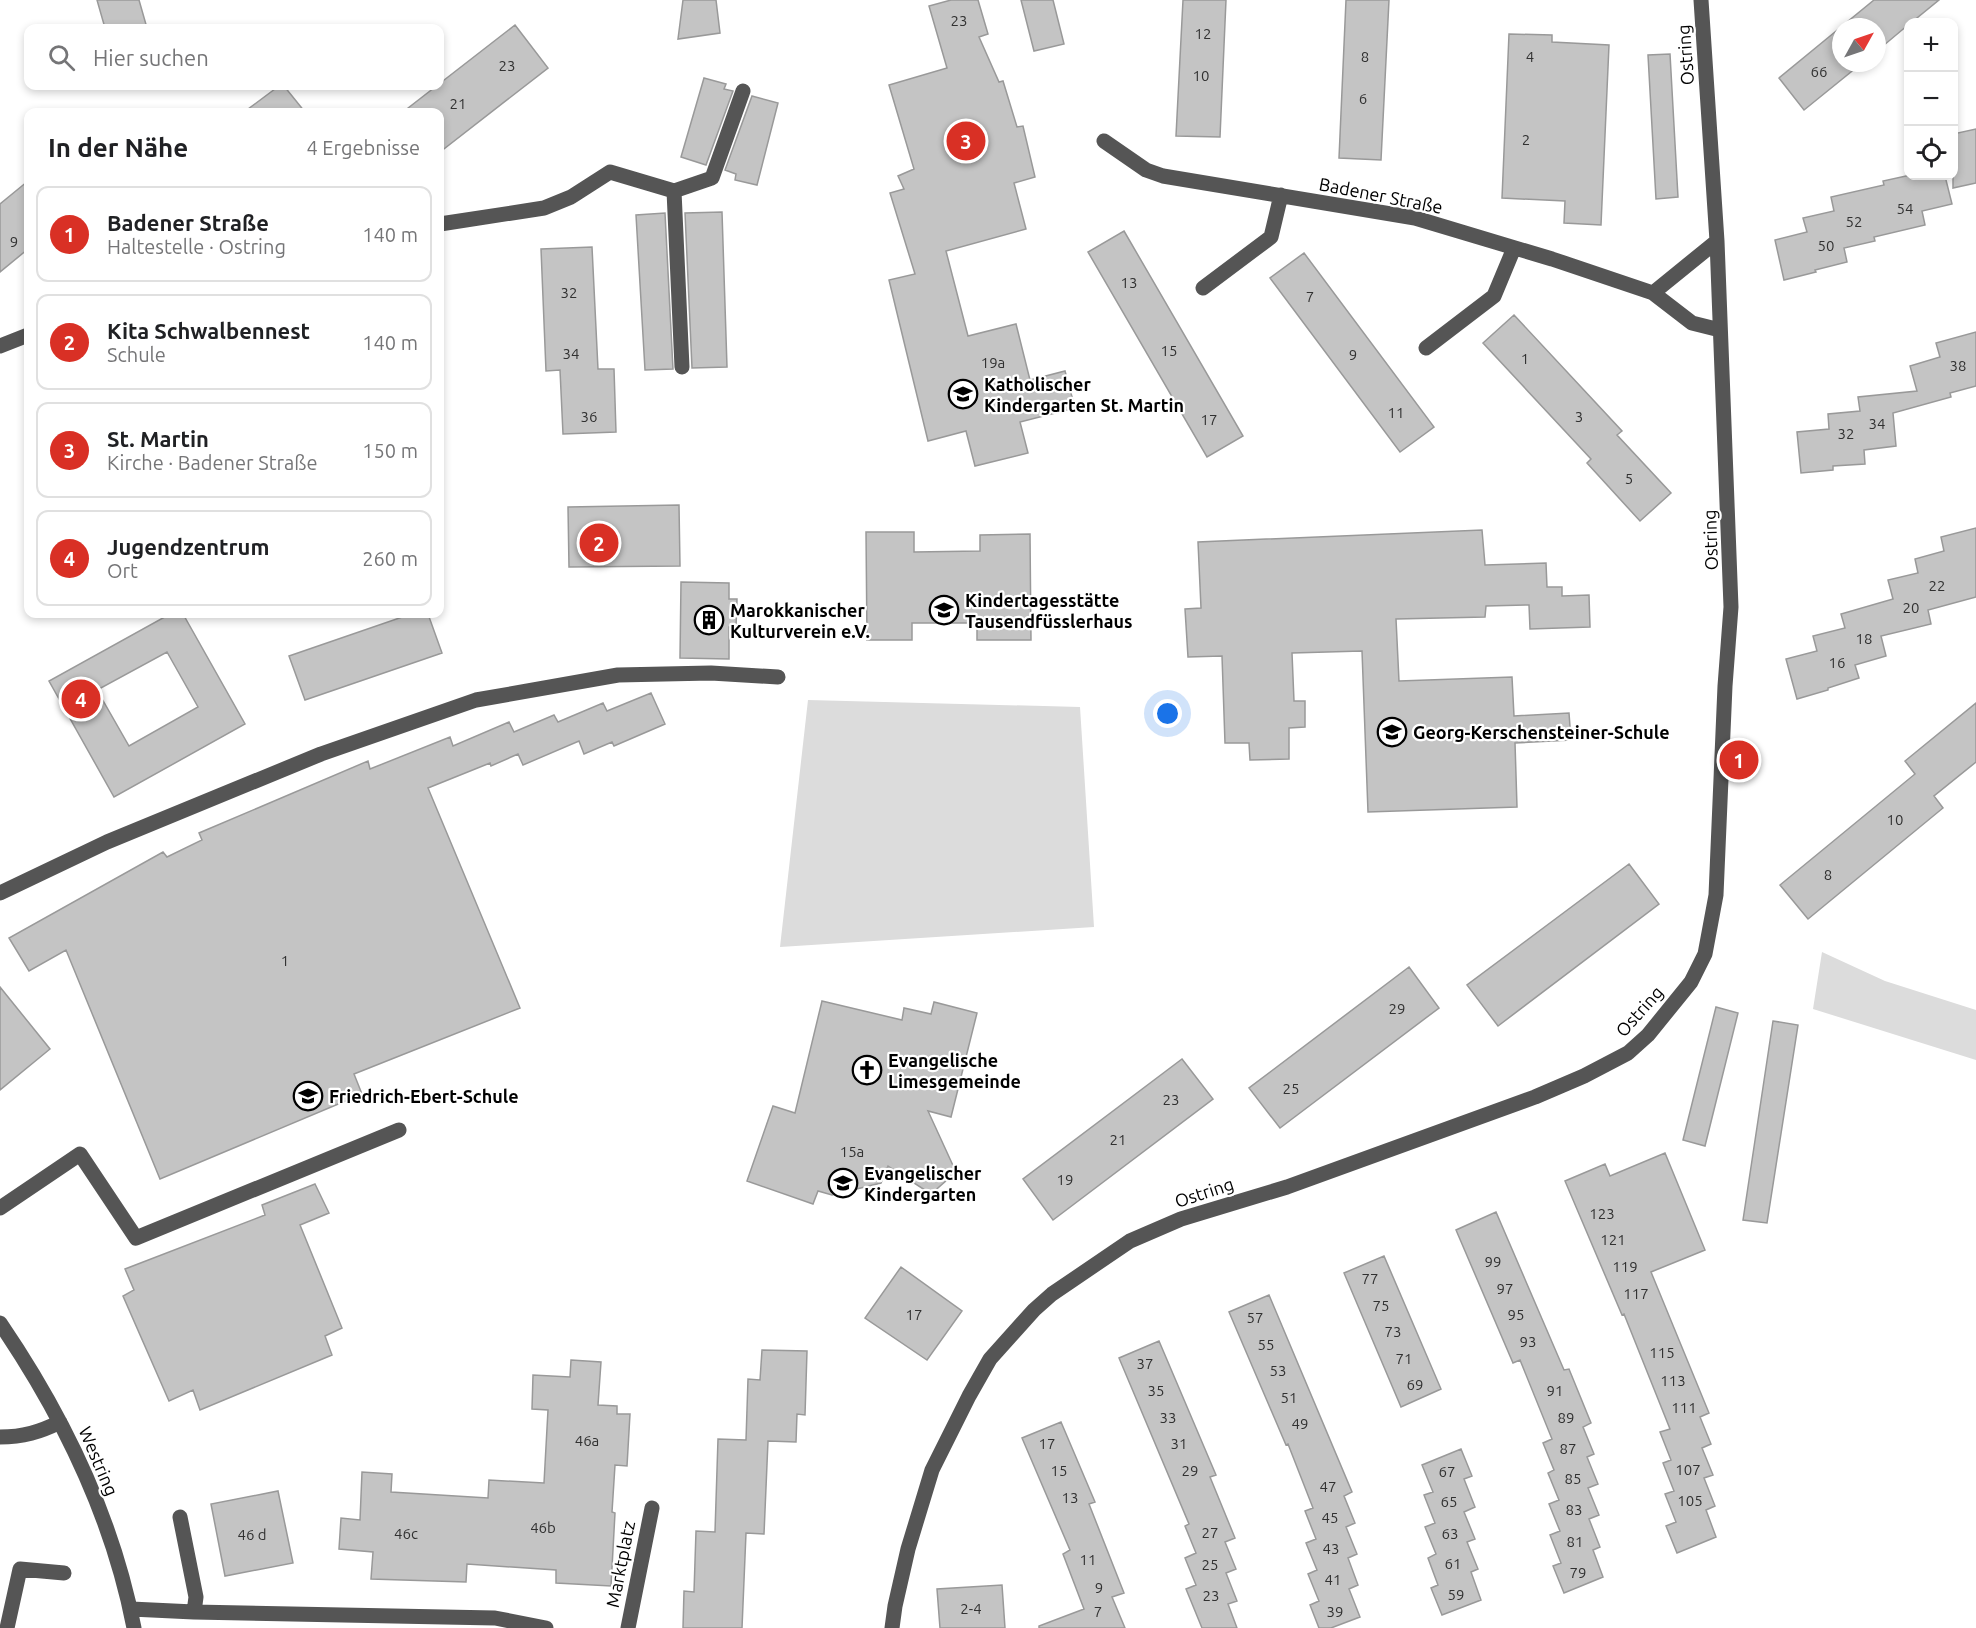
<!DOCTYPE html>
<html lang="de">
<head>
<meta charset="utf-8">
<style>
	:root { --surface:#fff; --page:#f6f6f6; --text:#202124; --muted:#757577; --line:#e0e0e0; --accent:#d93025 }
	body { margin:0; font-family:Ubuntu,sans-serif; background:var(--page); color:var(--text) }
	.controls { position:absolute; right:18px; top:18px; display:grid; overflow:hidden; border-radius:12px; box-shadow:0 3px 9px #0003 }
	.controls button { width:54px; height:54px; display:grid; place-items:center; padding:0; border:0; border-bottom:2px solid var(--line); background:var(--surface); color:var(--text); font:30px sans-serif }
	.compass { position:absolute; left:1832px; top:18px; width:54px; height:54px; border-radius:50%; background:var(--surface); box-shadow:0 3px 9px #0003; rotate:50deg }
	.you { position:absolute; left:1168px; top:714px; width:21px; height:21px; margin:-15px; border:4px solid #fff; border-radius:50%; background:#1a73e8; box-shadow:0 0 0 9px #1a73e833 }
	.badge { display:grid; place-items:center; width:39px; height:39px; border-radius:50%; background:var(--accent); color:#fff; font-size:20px; font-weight:700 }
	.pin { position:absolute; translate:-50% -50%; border:3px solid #fff; box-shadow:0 2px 6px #0006 }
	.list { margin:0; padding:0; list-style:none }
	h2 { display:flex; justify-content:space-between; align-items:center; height:78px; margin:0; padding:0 24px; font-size:26px }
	h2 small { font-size:20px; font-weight:400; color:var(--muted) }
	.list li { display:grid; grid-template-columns:39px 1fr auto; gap:18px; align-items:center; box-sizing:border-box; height:96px; margin:0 12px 12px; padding:0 12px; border:2px solid var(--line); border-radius:12px }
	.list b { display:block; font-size:22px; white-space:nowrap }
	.list p { margin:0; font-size:20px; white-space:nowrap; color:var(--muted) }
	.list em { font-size:20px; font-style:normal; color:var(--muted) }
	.icon { flex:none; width:33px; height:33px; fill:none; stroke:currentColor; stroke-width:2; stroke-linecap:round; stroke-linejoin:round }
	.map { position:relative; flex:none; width:1976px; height:1628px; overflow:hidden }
	.search { position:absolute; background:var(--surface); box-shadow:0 3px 9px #0003; left:24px; top:24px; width:420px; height:66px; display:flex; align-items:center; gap:15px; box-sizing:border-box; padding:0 21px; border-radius:12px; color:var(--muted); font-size:22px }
	.panel { position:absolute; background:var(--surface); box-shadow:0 3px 9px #0003; left:24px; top:108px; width:420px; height:510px; border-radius:12px }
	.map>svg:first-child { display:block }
</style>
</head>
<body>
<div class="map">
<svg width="1976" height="1628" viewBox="0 0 1976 1628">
	<rect width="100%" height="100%" fill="#fff"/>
	<path fill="#dcdcdc" d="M 808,700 L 1080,707 L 1094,927 L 780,947 Z
		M 1822,952 L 1885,981 L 1976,1010 L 1976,1060 L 1813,1009 Z"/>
	<path fill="#c4c4c4" stroke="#999" stroke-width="1.5" fill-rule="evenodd" d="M 97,0 L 139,0 L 147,28 L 105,28 Z
		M 683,0 L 716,0 L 720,33 L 678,39 Z
		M 951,0 L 978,0 L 988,34 L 979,37 L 999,82 L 1003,81 L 1017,127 L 1023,126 L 1035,177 L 1014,183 L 1026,229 L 946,251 L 968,336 L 1016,324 L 1030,380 L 1065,371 L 1075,408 L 1020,422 L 1028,453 L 975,466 L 966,431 L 928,441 L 889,280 L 915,274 L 890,193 L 904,189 L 898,176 L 914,169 L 889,85 L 947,68 L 929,6 Z
		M 1021,0 L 1053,0 L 1064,44 L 1034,51 Z
		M 1183,0 L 1226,0 L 1220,137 L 1176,136 Z
		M 1346,0 L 1389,0 L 1381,160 L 1339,158 Z
		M 1874,0 L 1939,0 L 1912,22 L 1908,22 L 1908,25 L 1877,51 L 1877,27 L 1841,27 Z
		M 515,25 L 548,68 L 440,152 L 440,112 L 403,112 Z
		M 1841,27 L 1841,63 L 1862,63 L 1804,110 L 1779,78 Z
		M 1509,34 L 1552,35 L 1552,42 L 1609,45 L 1601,225 L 1564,223 L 1565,201 L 1502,198 Z
		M 1670,54 L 1678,197 L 1656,199 L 1648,55 Z
		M 704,78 L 726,84 L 724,89 L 733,91 L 706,165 L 681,157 Z
		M 279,86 L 284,86 L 305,112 L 244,112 Z
		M 752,96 L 778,103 L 757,185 L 735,180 L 736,174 L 725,170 Z
		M 1976,129 L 1976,183 L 1953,188 L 1953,134 Z
		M 1906,176 L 1945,176 L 1952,204 L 1922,211 L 1925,225 L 1874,237 L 1875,241 L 1844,248 L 1847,262 L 1815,270 L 1816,272 L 1784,280 L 1775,240 L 1807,232 L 1803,218 L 1834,211 L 1831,197 L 1884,185 L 1883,181 Z
		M 28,181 L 28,249 L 0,272 L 0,204 Z
		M 722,212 L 727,367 L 692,368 L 685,213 Z
		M 665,213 L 673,369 L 645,370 L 636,215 Z
		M 1124,231 L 1243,436 L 1207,457 L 1088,252 Z
		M 592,247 L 598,369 L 614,369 L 616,432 L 563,434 L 560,370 L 546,371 L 541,249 Z
		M 1304,253 L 1434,427 L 1400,452 L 1270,278 Z
		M 1514,315 L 1622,431 L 1617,435 L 1671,493 L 1640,521 L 1587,463 L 1591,459 L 1483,343 Z
		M 1976,332 L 1976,386 L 1950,393 L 1951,397 L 1893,413 L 1896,446 L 1864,450 L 1865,464 L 1833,466 L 1833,470 L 1801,473 L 1797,432 L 1829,429 L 1828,414 L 1860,411 L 1858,397 L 1917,391 L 1910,366 L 1940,357 L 1936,343 Z
		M 679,505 L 680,566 L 569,567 L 568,507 Z
		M 1976,528 L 1976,597 L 1928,610 L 1931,624 L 1881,636 L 1886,656 L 1855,665 L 1859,678 L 1828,688 L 1828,690 L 1797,699 L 1786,659 L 1817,651 L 1813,636 L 1845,628 L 1841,614 L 1893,599 L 1888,580 L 1918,573 L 1915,559 L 1944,551 L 1941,537 Z
		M 1482,530 L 1485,565 L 1546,563 L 1547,587 L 1562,587 L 1562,596 L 1589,595 L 1590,627 L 1530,629 L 1529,605 L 1486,606 L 1485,617 L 1396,619 L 1399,681 L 1512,677 L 1514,716 L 1569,713 L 1571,740 L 1515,743 L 1517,807 L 1368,812 L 1362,651 L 1292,653 L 1294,701 L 1305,701 L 1305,727 L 1289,728 L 1289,759 L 1250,760 L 1249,743 L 1225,743 L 1222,656 L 1188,657 L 1185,609 L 1201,608 L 1198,542 Z
		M 866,532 L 914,532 L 914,552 L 980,551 L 980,535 L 1030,534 L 1031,640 L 977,640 L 977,623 L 912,623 L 912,640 L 867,640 Z
		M 681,582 L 729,583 L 729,599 L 737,599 L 736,628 L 729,627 L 729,659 L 680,658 Z
		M 170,614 L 183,614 L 245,724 L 114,797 L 49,681 ZM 167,652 L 198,707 L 129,746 L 97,690 Z
		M 411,614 L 428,614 L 442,653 L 305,700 L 289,656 Z
		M 651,693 L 665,724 L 614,746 L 612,742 L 584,754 L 579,741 L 523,765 L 518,754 L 491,766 L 490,763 L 428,788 L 520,1008 L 354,1074 L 362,1094 L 160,1179 L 66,950 L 29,971 L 9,938 L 163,852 L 167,857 L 202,840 L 199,833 L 368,761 L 370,769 L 450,737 L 453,746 L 509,722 L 514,732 L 554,715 L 558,722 L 603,703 L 607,711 Z
		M 1976,703 L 1976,762 L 1934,796 L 1943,808 L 1808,919 L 1780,885 L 1915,774 L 1905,761 Z
		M 1629,864 L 1659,904 L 1498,1026 L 1467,985 Z
		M 1409,967 L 1439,1008 L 1280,1128 L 1249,1088 Z
		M 0,987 L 50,1049 L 0,1090 Z
		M 822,1001 L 902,1020 L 904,1008 L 931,1014 L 934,1002 L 977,1013 L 951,1117 L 928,1111 L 956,1172 L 931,1194 L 888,1166 L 881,1183 L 832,1195 L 818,1191 L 813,1204 L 747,1181 L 773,1106 L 795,1113 Z
		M 1716,1007 L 1738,1013 L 1705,1146 L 1683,1140 Z
		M 1773,1021 L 1798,1025 L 1767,1223 L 1743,1220 Z
		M 1182,1059 L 1213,1099 L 1053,1220 L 1023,1179 Z
		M 1665,1153 L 1705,1250 L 1651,1272 L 1709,1413 L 1700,1417 L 1711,1444 L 1702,1448 L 1713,1475 L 1704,1478 L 1715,1506 L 1706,1510 L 1716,1537 L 1677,1553 L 1666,1526 L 1676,1522 L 1665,1494 L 1674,1491 L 1663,1463 L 1671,1460 L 1660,1432 L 1670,1429 L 1624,1314 L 1622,1315 L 1565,1181 L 1605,1164 L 1610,1176 Z
		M 315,1184 L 329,1213 L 300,1225 L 342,1328 L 325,1336 L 332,1355 L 200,1410 L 193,1390 L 169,1401 L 123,1296 L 134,1290 L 125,1269 L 265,1215 L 262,1205 Z
		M 1496,1212 L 1564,1370 L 1569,1369 L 1591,1423 L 1583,1427 L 1594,1454 L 1587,1457 L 1598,1484 L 1588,1488 L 1599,1515 L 1589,1519 L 1600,1547 L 1593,1550 L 1603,1577 L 1564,1593 L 1553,1566 L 1561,1563 L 1550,1535 L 1560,1531 L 1549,1504 L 1559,1500 L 1548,1473 L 1554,1470 L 1543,1443 L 1552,1439 L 1520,1360 L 1513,1363 L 1456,1230 Z
		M 1384,1256 L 1441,1389 L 1401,1407 L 1344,1273 Z
		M 901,1267 L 962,1311 L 927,1360 L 865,1318 Z
		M 1269,1295 L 1352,1492 L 1344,1496 L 1355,1523 L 1346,1527 L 1357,1554 L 1348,1558 L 1358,1585 L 1349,1589 L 1360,1617 L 1331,1628 L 1319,1628 L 1310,1605 L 1319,1601 L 1308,1574 L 1317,1570 L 1306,1543 L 1316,1539 L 1305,1511 L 1313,1508 L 1288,1444 L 1286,1445 L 1229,1312 Z
		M 1159,1341 L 1216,1475 L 1210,1477 L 1235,1538 L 1225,1542 L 1236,1569 L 1226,1573 L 1237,1601 L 1228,1604 L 1237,1628 L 1202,1628 L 1186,1589 L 1196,1585 L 1185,1558 L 1196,1553 L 1185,1526 L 1189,1524 L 1119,1358 Z
		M 762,1350 L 807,1351 L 805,1415 L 797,1414 L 796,1442 L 768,1441 L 764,1534 L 746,1533 L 742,1628 L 683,1628 L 684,1591 L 694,1592 L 696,1531 L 715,1532 L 718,1439 L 746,1440 L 748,1379 L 760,1380 Z
		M 571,1360 L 601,1362 L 598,1405 L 617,1406 L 617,1414 L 630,1414 L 627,1466 L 615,1465 L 612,1512 L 615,1513 L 611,1586 L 556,1583 L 556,1570 L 467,1564 L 466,1582 L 371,1579 L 373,1552 L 339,1549 L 341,1518 L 360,1520 L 362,1472 L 392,1474 L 391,1492 L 488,1498 L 489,1480 L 544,1483 L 548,1410 L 532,1409 L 533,1375 L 570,1377 Z
		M 1061,1422 L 1095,1502 L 1089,1504 L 1124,1593 L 1112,1597 L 1125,1628 L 1039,1628 L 1039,1626 L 1084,1609 L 1063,1554 L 1070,1550 L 1022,1438 Z
		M 1461,1449 L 1472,1476 L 1464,1479 L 1475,1507 L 1464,1512 L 1475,1539 L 1467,1542 L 1478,1569 L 1471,1572 L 1481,1600 L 1442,1615 L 1431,1588 L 1438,1585 L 1428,1558 L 1436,1554 L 1425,1527 L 1435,1523 L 1424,1495 L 1433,1492 L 1422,1465 Z
		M 278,1491 L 293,1563 L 225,1576 L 211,1504 Z
		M 1002,1585 L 1005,1628 L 940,1628 L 937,1589 Z"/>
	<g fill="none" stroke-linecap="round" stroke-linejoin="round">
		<path stroke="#555" stroke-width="15" d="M 1104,141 L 1146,170 L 1163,176 L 1415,218 L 1552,259 L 1653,293 L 1692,323 L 1720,330
			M 674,191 L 712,178 L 743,91
			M 440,224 L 544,208 L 571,197 L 610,172 L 674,191 L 682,367
			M 1203,288 L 1271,237 L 1281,195
			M 1653,293 L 1717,241
			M 0,346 L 28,335
			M 1426,348 L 1494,296 L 1514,248
			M 0,893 L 107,842 L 321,754 L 476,700 L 618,675 L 711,673 L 778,677
			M 0,1208 L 80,1154 L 136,1238 L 399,1130
			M 0,1323 C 62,1414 113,1519 134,1628
			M 0,1437 C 23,1437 40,1432 60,1422
			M 180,1517 L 196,1597 L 194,1612
			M 131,1609 L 194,1612 L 495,1618 L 546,1628
			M 7,1628 L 20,1569 L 64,1573
			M 628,1628 L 652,1508
			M 892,1628 L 895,1606 L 908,1549 L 932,1470 L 969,1396 L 990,1359 L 1034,1310 L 1052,1294 L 1130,1241 L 1181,1219 L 1287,1187 L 1535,1097 L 1584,1076 L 1628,1053 L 1648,1035 L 1691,982 L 1705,954 L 1716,895 L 1725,686 L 1731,607 L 1717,241 L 1701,0"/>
	</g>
	<defs>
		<g id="school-ring" transform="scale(1.5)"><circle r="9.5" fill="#fff" stroke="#000" stroke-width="1.5"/><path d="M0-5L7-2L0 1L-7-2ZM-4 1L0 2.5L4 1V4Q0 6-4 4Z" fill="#000"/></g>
		<g id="building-ring" transform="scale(1.5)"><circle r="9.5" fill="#fff" stroke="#000" stroke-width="1.5"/><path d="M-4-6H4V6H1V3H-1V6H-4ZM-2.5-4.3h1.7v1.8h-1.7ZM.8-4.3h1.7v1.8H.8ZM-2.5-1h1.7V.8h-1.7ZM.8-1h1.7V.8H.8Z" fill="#000"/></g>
		<g id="church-ring" transform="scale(1.5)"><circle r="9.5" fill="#fff" stroke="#000" stroke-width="1.5"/><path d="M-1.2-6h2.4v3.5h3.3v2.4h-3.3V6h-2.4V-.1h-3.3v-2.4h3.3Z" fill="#000"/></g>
	</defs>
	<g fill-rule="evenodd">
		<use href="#school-ring" x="963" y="394"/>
		<use href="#school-ring" x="944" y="610"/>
		<use href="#building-ring" x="709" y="620"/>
		<use href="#school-ring" x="1392" y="732"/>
		<use href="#church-ring" x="867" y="1070"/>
		<use href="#school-ring" x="308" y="1096"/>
		<use href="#school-ring" x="843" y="1183"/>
	</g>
	<g text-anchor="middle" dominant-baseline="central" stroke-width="4.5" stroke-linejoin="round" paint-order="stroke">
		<g font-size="15" fill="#313131">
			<text x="959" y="20">23</text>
			<text x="1203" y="33">12</text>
			<text x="1365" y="56">8</text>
			<text x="1530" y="56">4</text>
			<text x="507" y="65">23</text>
			<text x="1819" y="71">66</text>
			<text x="1201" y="75">10</text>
			<text x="1363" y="98">6</text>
			<text x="458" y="103">21</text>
			<text x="1526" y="139">2</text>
			<text x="1905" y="208">54</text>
			<text x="1854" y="221">52</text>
			<text x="14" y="241">9</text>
			<text x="1826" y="245">50</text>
			<text x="1129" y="282">13</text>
			<text x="569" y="292">32</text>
			<text x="1310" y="296">7</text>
			<text x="1169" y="350">15</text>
			<text x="571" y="353">34</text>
			<text x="1353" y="354">9</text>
			<text x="1525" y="358">1</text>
			<text x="993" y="362">19a</text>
			<text x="1958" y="365">38</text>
			<text x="1396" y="412">11</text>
			<text x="589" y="416">36</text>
			<text x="1579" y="416">3</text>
			<text x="1209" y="419">17</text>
			<text x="1877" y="423">34</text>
			<text x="1846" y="433">32</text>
			<text x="1629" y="478">5</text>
			<text x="1937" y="585">22</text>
			<text x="1911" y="607">20</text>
			<text x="1864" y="638">18</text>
			<text x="1837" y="662">16</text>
			<text x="1895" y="819">10</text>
			<text x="1828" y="874">8</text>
			<text x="285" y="960">1</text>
			<text x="1397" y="1008">29</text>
			<text x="1291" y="1088">25</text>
			<text x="1171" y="1099">23</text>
			<text x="1118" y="1139">21</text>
			<text x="852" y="1151">15a</text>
			<text x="1065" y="1179">19</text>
			<text x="1602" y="1213">123</text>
			<text x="1613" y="1239">121</text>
			<text x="1493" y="1261">99</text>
			<text x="1625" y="1266">119</text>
			<text x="1370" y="1278">77</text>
			<text x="1505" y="1288">97</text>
			<text x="1636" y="1293">117</text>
			<text x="1381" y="1305">75</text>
			<text x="914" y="1314">17</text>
			<text x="1516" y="1314">95</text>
			<text x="1255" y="1317">57</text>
			<text x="1393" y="1331">73</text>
			<text x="1528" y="1341">93</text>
			<text x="1266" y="1344">55</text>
			<text x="1662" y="1352">115</text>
			<text x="1404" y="1358">71</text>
			<text x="1145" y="1363">37</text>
			<text x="1278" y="1370">53</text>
			<text x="1673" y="1380">113</text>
			<text x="1415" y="1384">69</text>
			<text x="1156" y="1390">35</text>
			<text x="1555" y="1390">91</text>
			<text x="1289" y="1397">51</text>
			<text x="1684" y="1407">111</text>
			<text x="1168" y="1417">33</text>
			<text x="1566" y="1417">89</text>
			<text x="1300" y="1423">49</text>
			<text x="587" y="1440">46a</text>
			<text x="1047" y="1443">17</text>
			<text x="1179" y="1443">31</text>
			<text x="1568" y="1448">87</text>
			<text x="1688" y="1469">107</text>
			<text x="1059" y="1470">15</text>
			<text x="1190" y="1470">29</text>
			<text x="1447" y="1471">67</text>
			<text x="1573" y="1478">85</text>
			<text x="1328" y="1486">47</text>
			<text x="1070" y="1497">13</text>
			<text x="1690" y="1500">105</text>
			<text x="1449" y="1501">65</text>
			<text x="1574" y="1509">83</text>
			<text x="1330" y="1517">45</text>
			<text x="543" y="1527">46b</text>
			<text x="1210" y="1532">27</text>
			<text x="406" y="1533">46c</text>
			<text x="1450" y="1533">63</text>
			<text x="252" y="1534">46 d</text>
			<text x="1575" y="1541">81</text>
			<text x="1331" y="1548">43</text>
			<text x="1088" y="1559">11</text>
			<text x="1453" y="1563">61</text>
			<text x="1210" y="1564">25</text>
			<text x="1578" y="1572">79</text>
			<text x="1333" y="1579">41</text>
			<text x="1099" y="1587">9</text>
			<text x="1456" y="1594">59</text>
			<text x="1211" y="1595">23</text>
			<text x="971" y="1608">2-4</text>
			<text x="1098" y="1611">7</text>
			<text x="1335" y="1611">39</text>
		</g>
		<g font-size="18" fill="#000" stroke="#fff">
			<text transform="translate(1685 55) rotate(-94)">Ostring</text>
			<text transform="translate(1381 195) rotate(11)">Badener Straße</text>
			<text transform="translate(1710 540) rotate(-92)">Ostring</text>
			<text transform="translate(1639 1011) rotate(-48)">Ostring</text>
			<text transform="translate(1204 1192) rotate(-18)">Ostring</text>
			<text transform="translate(99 1461) rotate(67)">Westring</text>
			<text transform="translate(620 1564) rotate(-79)">Marktplatz</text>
		</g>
		<g font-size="18" font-weight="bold" fill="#000" stroke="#fff" text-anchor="start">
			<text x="984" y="384">Katholischer<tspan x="984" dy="21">Kindergarten St. Martin</tspan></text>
			<text x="965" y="600">Kindertagesstätte<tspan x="965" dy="21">Tausendfüsslerhaus</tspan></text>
			<text x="730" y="610">Marokkanischer<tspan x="730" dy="21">Kulturverein e.V.</tspan></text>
			<text x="1413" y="732">Georg-Kerschensteiner-Schule</text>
			<text x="888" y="1060">Evangelische<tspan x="888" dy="21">Limesgemeinde</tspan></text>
			<text x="329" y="1096">Friedrich-Ebert-Schule</text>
			<text x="864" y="1173">Evangelischer<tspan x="864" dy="21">Kindergarten</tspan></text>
		</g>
	</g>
</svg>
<div class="controls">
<button>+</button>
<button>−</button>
<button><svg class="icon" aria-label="locate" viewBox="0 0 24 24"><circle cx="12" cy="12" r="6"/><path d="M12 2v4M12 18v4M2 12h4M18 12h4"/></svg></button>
</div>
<svg class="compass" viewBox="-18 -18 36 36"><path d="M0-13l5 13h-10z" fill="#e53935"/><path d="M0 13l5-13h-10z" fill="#757577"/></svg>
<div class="you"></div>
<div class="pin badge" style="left:1739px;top:760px">1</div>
<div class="pin badge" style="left:599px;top:543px">2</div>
<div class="pin badge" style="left:966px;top:141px">3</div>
<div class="pin badge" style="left:81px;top:699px">4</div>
<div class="search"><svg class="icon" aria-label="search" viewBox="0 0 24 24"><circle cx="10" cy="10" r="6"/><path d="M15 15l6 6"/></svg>Hier suchen</div>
<section class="panel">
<h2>In der Nähe<small>4 Ergebnisse</small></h2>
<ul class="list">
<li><span class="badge">1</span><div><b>Badener Straße</b><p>Haltestelle · Ostring</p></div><em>140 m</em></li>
<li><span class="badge">2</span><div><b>Kita Schwalbennest</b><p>Schule</p></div><em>140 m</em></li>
<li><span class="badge">3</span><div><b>St. Martin</b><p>Kirche · Badener Straße</p></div><em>150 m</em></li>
<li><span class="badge">4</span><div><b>Jugendzentrum</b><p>Ort</p></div><em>260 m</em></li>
</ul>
</section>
</div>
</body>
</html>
